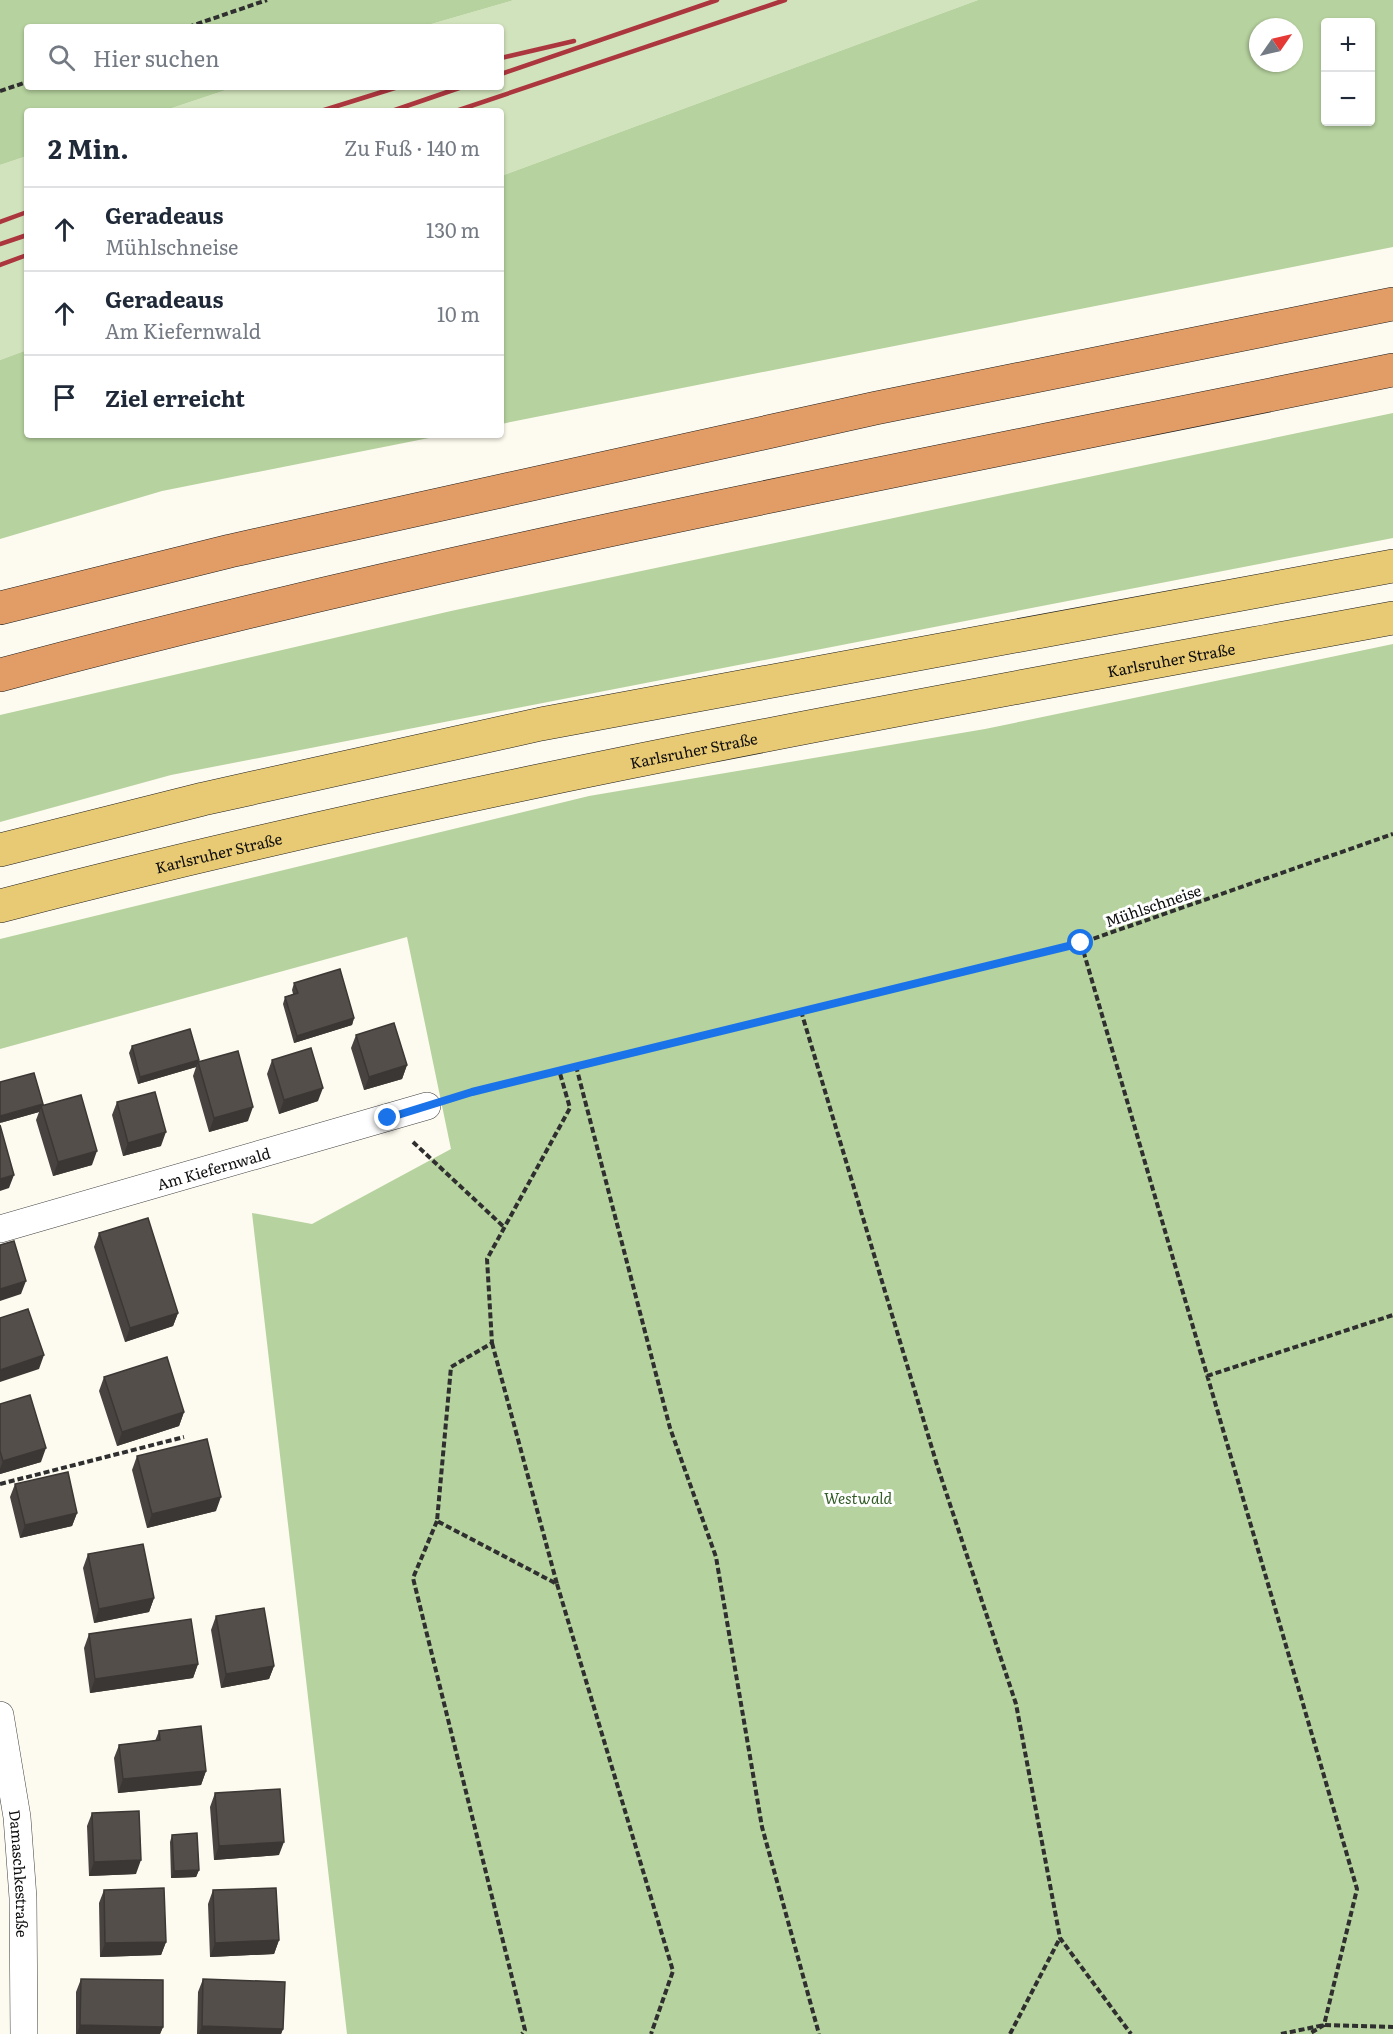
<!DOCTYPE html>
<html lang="de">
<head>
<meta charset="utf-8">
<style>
	:root { --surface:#fff; --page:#f6f6f7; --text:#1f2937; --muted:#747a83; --line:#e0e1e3 }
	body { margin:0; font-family:Literata,serif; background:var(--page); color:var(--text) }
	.controls { position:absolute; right:18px; top:18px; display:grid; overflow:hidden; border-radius:6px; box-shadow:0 2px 4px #0004 }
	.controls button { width:54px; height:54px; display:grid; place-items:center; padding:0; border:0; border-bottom:2px solid var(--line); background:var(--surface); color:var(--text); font:30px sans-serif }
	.compass { position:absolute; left:1249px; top:18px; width:54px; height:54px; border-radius:50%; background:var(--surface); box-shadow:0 2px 4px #0004; rotate:56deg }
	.stop { position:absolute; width:18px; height:18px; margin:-14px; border:4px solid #1a73e8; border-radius:50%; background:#fff }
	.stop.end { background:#1a73e8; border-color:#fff; box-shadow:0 2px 6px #0008 }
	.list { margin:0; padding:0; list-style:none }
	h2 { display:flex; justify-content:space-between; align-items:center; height:78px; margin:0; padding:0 24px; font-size:26px }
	h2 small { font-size:20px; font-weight:400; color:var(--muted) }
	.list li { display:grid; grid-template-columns:39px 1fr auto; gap:18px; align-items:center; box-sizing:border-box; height:84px; padding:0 24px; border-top:2px solid var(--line) }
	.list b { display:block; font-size:22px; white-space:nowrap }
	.list p { margin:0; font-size:20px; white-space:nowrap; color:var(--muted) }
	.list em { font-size:20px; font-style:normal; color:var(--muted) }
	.icon { flex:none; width:33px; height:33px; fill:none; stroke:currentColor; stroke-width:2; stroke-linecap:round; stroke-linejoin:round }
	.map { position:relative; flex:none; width:1393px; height:2034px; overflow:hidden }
	.search { position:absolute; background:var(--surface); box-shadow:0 2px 4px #0004; left:24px; top:24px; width:480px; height:66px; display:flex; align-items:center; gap:15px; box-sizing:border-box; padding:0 21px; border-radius:6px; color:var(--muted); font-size:22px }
	.panel { position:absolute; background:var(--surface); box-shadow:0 2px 4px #0004; left:24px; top:108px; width:480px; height:330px; border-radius:6px }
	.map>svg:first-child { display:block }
</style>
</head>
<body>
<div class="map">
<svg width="1393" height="2034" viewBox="0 0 1393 2034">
	<rect width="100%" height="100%" fill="#fdfaef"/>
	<path fill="#d1e3bc" d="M 514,0 L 978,0 L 501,176 L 501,111 L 163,111 L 235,87 L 501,87 L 501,27 L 421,27 Z
		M 27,156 L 27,350 L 0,360 L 0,165 Z"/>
	<path fill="#b6d29e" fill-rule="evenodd" d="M 0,0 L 514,0 L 421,27 L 27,27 L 27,87 L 235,87 L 163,111 L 27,111 L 27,156 L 0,165 Z
		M 978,0 L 1393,0 L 1393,247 L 501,424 L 501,176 ZM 1370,22 L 1370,122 L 1326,122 L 1326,22 ZM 1258,27 L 1294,27 L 1294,63 L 1258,63 Z
		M 27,350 L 27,435 L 444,435 L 162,491 L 0,539 L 0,360 Z
		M 1393,413 L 1393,538 L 171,775 L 0,822 L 0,715 L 451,611 Z
		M 1393,644 L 1393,2034 L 347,2034 L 252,1213 L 312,1224 L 451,1149 L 407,937 L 0,1049 L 0,939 L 589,796 L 985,729 Z"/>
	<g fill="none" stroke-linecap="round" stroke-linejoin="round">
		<g stroke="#404040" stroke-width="28">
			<g id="minor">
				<path id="s1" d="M 0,1229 L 427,1106"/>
				<path id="s2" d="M 0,1715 L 17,1817 L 23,1898 L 24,2034"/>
			</g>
		</g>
		<g stroke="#1e1e1e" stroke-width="34">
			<g id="primary">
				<path d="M 0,850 L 203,799 L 541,724 L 1393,566"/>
				<path id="s3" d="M 0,906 C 459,786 927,704 1393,618"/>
			</g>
		</g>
		<g stroke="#1e1e1e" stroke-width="34">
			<path id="motorway" d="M 0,608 L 230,551 L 876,408 L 1393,304
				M 0,675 C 459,552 928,465 1393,370"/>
		</g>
		<path stroke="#2f2f2f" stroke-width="4" stroke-dasharray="6 3" stroke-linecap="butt" d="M 188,27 L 267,0
			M 0,91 L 27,82
			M 1081,943 L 1357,1889 L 1324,2025 L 1309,2034
			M 801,1011 L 937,1465 L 1016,1704 L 1060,1938 L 1131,2034
			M 576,1066 L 670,1428 L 716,1557 L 762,1827 L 819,2034
			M 456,1097 L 1081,943 L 1393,834
			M 413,1142 L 505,1228
			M 492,1343 L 557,1584 L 437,1521 L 451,1367 L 492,1343 L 487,1259 L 570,1108 L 559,1070
			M 1207,1376 L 1393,1315
			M 0,1484 L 184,1437
			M 437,1521 L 413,1578 L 525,2030 L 522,2034
			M 557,1584 L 673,1971 L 651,2034
			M 1010,2034 L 1060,1938
			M 1281,2034 L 1324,2025 L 1393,2027"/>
		<use href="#minor" stroke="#fff" stroke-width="27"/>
		<use href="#primary" stroke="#e8c974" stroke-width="33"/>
		<use href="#motorway" stroke="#e29d67" stroke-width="33"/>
		<path stroke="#ac363e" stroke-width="4.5" d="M 501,58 L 574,41
			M 501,74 L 717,0
			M 321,111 L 398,87
			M 392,111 L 462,87
			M 456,111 L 785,0
			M 0,222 L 27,212
			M 0,244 L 27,235
			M 0,265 L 27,255"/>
	</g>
	<path fill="#484340" d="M 294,983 L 354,1018 L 352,1025 L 294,1043 L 283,1004 L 285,997 L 293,994 L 292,990 Z
		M 356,1035 L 407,1065 L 402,1079 L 364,1090 L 351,1048 Z
		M 132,1046 L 199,1060 L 198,1062 L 248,1121 L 209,1132 L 193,1076 L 196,1067 L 138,1084 L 129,1053 Z
		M 272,1060 L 318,1101 L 279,1114 L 267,1074 Z
		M 117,1102 L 161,1146 L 123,1156 L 112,1115 Z
		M 43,1104 L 42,1106 L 92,1165 L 53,1176 L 36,1120 L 39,1112 L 0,1123 Z
		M 99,1233 L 178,1313 L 173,1326 L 125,1342 L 94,1247 Z
		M 104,1377 L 184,1412 L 179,1426 L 117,1446 L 99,1391 Z
		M 0,1404 L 41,1462 L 0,1474 Z
		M 137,1456 L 216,1511 L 147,1528 L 132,1470 Z
		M 15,1484 L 77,1513 L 72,1526 L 20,1538 L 10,1497 Z
		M 88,1554 L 154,1598 L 149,1612 L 94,1623 L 83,1568 Z
		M 216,1616 L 274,1666 L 269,1679 L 221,1688 L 211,1630 Z
		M 89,1634 L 198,1664 L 193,1678 L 90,1693 L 84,1648 Z
		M 159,1731 L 206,1771 L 201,1785 L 118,1793 L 114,1758 L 119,1745 L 155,1741 Z
		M 215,1793 L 279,1855 L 214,1860 L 210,1807 Z
		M 92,1813 L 136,1874 L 89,1876 L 87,1826 Z
		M 172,1835 L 199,1870 L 196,1877 L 171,1878 L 170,1842 Z
		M 104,1890 L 166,1942 L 161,1955 L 100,1957 L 99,1903 Z
		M 213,1890 L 279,1940 L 274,1954 L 210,1957 L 208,1904 Z
		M 81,1979 L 163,2027 L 160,2034 L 76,2034 L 76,1992 Z
		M 203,1979 L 283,2029 L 281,2034 L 197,2034 L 198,1992 Z"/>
	<path fill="#3b3734" d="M 354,1018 L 352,1025 L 294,1043 L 297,1036 Z
		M 199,1060 L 196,1067 L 138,1084 L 140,1077 Z
		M 407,1065 L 402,1079 L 364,1090 L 369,1077 Z
		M 323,1088 L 318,1101 L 279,1114 L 284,1100 Z
		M 43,1104 L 39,1112 L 0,1123 L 0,1116 Z
		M 253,1107 L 248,1121 L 209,1132 L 214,1118 Z
		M 166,1132 L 161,1146 L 123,1156 L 128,1143 Z
		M 97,1151 L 92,1165 L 53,1176 L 58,1162 Z
		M 14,1175 L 9,1188 L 0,1191 L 0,1179 Z
		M 26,1281 L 21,1294 L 0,1301 L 0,1289 Z
		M 178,1313 L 173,1326 L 125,1342 L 130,1328 Z
		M 44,1355 L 39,1369 L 0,1382 L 0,1370 Z
		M 184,1412 L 179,1426 L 117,1446 L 122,1432 Z
		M 46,1448 L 41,1462 L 0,1474 L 0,1469 L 3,1461 Z
		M 221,1497 L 216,1511 L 147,1528 L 152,1514 Z
		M 77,1513 L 72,1526 L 20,1538 L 25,1525 Z
		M 154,1598 L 149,1612 L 94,1623 L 99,1609 Z
		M 198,1664 L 193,1678 L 90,1693 L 95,1679 Z
		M 274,1666 L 269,1679 L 221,1688 L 226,1674 Z
		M 206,1771 L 201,1785 L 118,1793 L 123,1779 Z
		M 284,1842 L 279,1855 L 214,1860 L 219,1846 Z
		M 141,1860 L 136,1874 L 89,1876 L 94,1862 Z
		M 199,1870 L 196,1877 L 171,1878 L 174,1871 Z
		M 279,1940 L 274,1954 L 210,1957 L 215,1943 Z
		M 166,1942 L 161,1955 L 100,1957 L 105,1943 Z
		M 80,2025 L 163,2027 L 160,2034 L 77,2034 Z
		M 202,2026 L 283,2029 L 281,2034 L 199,2034 Z"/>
	<path fill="#544e4b" stroke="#3b3734" stroke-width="1.5" d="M 340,969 L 354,1018 L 297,1036 L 285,997 L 298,993 L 294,983 Z
		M 394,1023 L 407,1065 L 369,1077 L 356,1035 Z
		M 190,1029 L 199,1060 L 140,1077 L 132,1046 Z
		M 311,1048 L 323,1088 L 284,1100 L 272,1060 Z
		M 238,1051 L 253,1107 L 214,1118 L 198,1062 Z
		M 34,1073 L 43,1104 L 0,1116 L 0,1082 Z
		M 155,1092 L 166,1132 L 128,1143 L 117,1102 Z
		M 81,1095 L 97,1151 L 58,1162 L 41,1106 Z
		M 0,1125 L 14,1175 L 0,1179 Z
		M 148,1218 L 178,1313 L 130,1328 L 99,1233 Z
		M 14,1241 L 26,1281 L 0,1289 L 0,1245 Z
		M 28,1309 L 44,1355 L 0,1370 L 0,1318 Z
		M 167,1357 L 184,1412 L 122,1432 L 104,1377 Z
		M 30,1395 L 46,1448 L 3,1461 L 0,1451 L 0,1404 Z
		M 207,1439 L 221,1497 L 152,1514 L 137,1456 Z
		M 68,1472 L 77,1513 L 25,1525 L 15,1484 Z
		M 143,1544 L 154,1598 L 99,1609 L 88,1554 Z
		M 264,1608 L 274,1666 L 226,1674 L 216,1616 Z
		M 191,1619 L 198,1664 L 95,1679 L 89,1634 Z
		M 201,1726 L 206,1771 L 123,1779 L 119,1745 L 160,1740 L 159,1731 Z
		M 280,1789 L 284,1842 L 219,1846 L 215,1793 Z
		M 139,1811 L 141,1860 L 94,1862 L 92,1813 Z
		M 197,1833 L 199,1870 L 174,1871 L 172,1835 Z
		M 164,1888 L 166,1942 L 105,1943 L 104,1890 Z
		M 276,1888 L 279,1940 L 215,1943 L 213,1890 Z
		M 81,1979 L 163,1980 L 163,2027 L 80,2025 Z
		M 203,1979 L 285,1982 L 283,2029 L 202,2026 Z"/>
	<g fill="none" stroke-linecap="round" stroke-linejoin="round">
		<path stroke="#1a73e8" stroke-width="8" d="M 388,1118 L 472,1092 L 1081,943"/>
	</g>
	<g text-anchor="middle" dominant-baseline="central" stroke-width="6" stroke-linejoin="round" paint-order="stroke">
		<g font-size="15" fill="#0d0d0d" stroke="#fff">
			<text stroke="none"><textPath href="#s3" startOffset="1197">Karlsruher Straße</textPath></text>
			<text stroke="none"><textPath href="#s3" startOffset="711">Karlsruher Straße</textPath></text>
			<text stroke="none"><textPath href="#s3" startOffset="225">Karlsruher Straße</textPath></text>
			<text transform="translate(1153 905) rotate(-19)">Mühlschneise</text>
			<text stroke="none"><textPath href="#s1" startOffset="222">Am Kiefernwald</textPath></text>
			<text stroke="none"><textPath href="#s2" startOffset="160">Damaschkestraße</textPath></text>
		</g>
		<g font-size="15" font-style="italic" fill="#325c25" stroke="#fff">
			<text x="858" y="1497">Westwald</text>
		</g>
	</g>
</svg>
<div class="controls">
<button>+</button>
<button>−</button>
</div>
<svg class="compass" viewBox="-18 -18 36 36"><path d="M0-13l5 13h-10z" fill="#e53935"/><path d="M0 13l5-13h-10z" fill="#747a83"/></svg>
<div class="stop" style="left:1081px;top:943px"></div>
<div class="stop end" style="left:388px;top:1118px"></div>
<div class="search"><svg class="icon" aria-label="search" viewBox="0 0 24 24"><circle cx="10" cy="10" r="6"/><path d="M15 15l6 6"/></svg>Hier suchen</div>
<section class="panel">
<h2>2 Min.<small>Zu Fuß · 140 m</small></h2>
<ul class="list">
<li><svg class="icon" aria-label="ahead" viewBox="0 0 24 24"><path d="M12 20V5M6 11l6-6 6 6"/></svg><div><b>Geradeaus</b><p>Mühlschneise</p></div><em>130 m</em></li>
<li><svg class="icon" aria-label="ahead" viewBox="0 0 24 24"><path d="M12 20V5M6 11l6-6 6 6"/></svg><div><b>Geradeaus</b><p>Am Kiefernwald</p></div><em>10 m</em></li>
<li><svg class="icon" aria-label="arrive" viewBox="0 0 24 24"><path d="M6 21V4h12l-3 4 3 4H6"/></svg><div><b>Ziel erreicht</b></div></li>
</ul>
</section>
</div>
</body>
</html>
